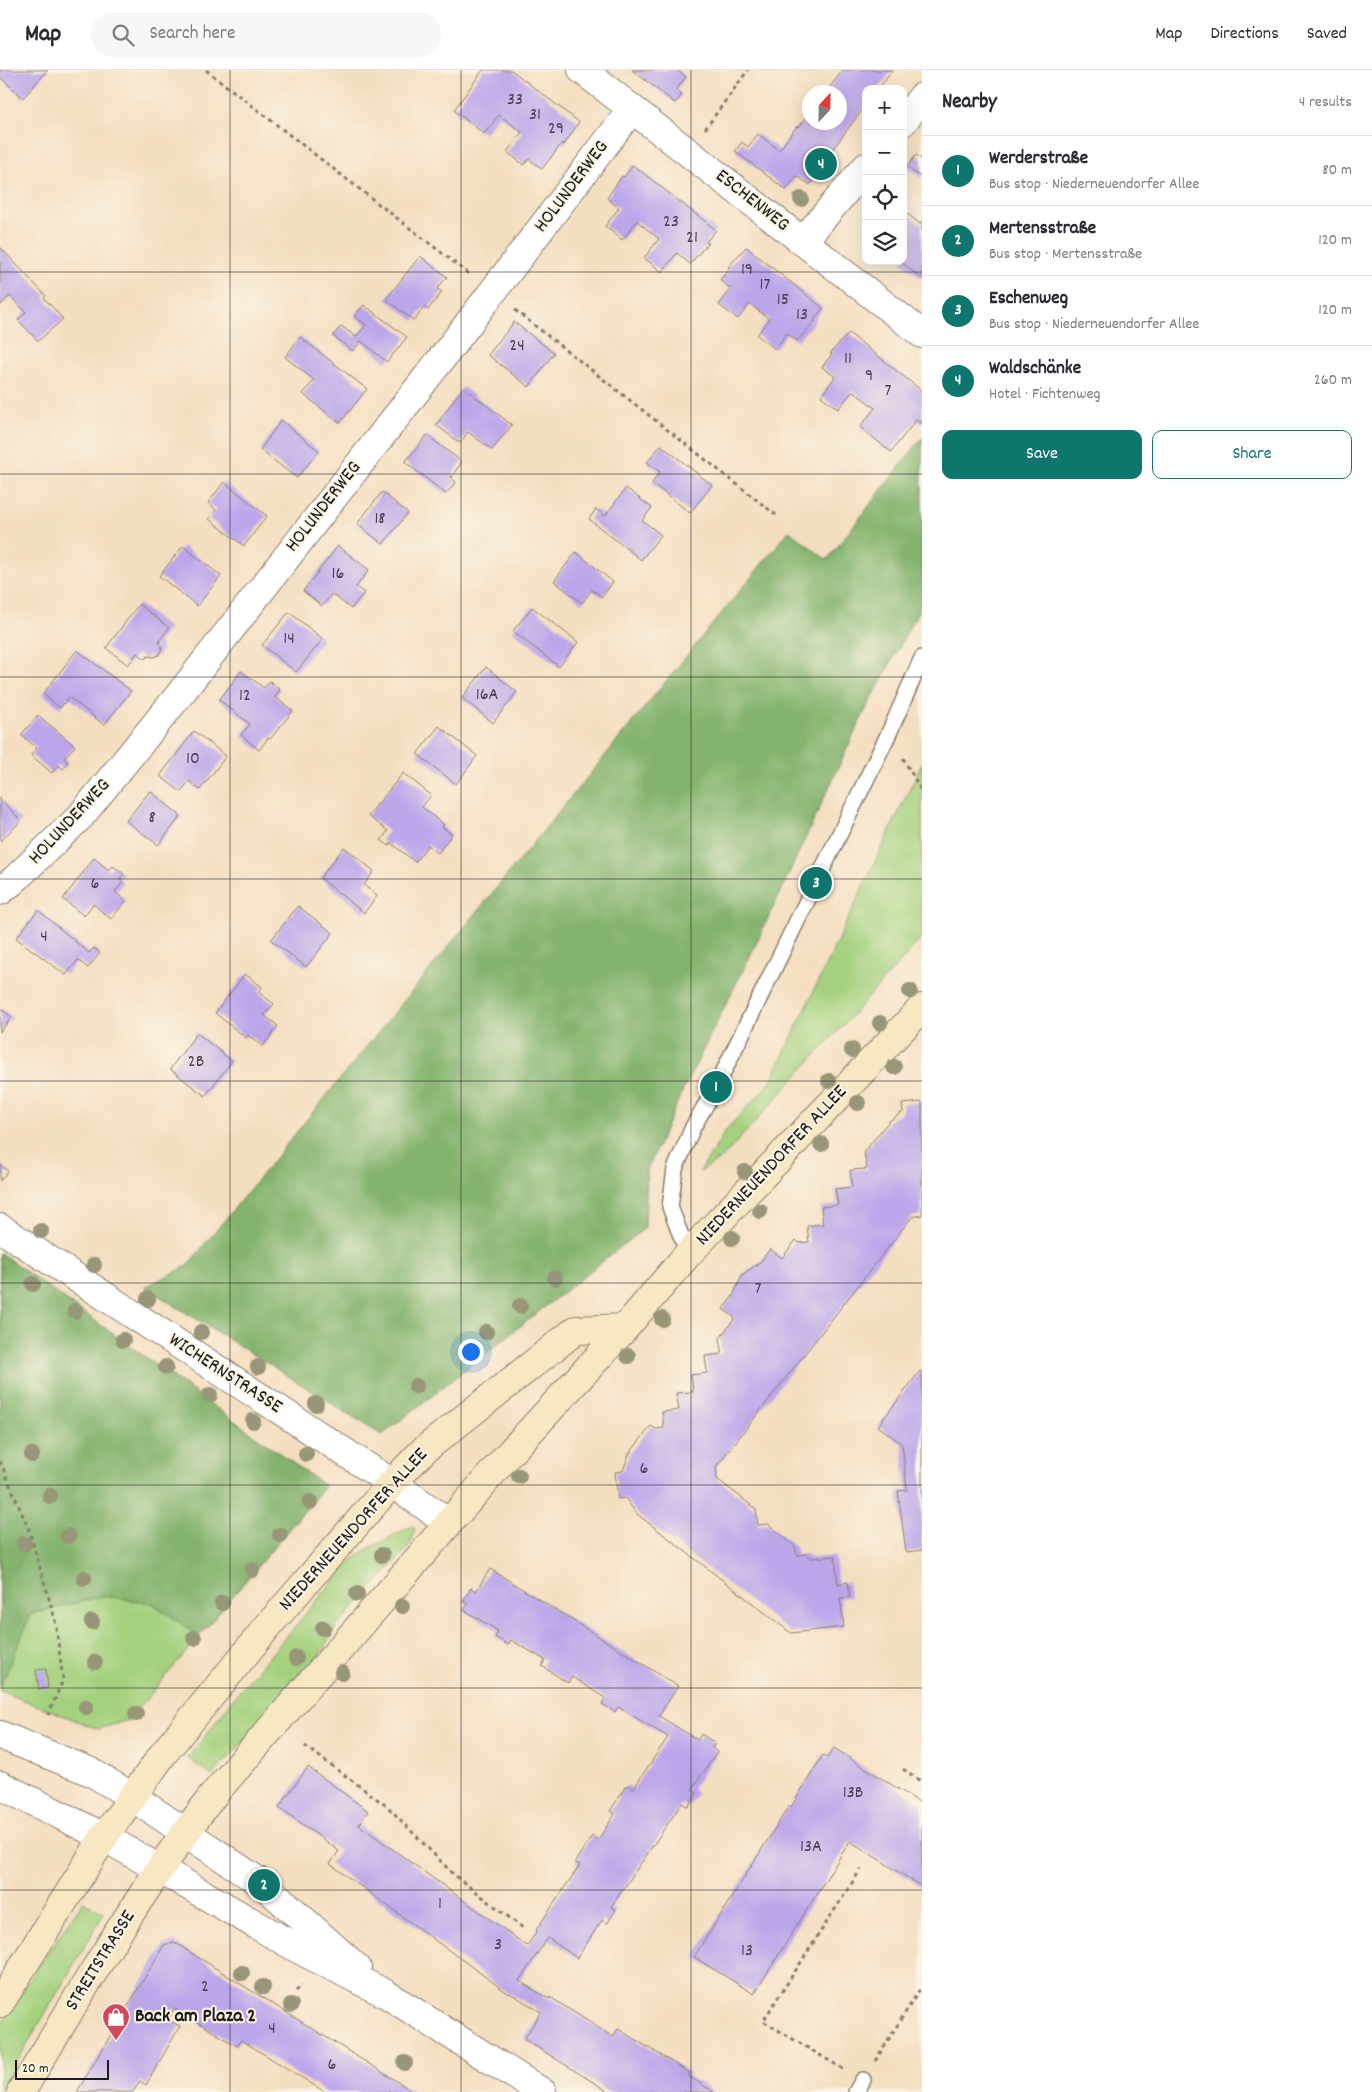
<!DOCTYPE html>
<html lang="en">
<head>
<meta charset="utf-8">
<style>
	:root { --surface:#fff; --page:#f7f7f7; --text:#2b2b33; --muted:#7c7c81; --line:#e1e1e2; --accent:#0f766e }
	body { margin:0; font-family:Dekko,sans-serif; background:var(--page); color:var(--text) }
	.controls { position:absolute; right:15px; top:15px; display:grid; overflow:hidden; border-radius:10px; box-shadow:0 5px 20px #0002 }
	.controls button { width:45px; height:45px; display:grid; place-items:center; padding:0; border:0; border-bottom:1px solid var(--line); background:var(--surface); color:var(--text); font:25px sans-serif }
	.compass { position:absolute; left:802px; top:15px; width:45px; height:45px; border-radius:50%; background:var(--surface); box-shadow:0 5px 20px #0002; rotate:22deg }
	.scale { position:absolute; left:15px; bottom:12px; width:94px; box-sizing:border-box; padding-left:5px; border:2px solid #1c1c1c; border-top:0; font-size:14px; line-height:18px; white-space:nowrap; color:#1c1c1c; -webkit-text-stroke:4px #fcf5e5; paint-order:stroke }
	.you { position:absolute; left:470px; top:1281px; width:18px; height:18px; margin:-12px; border:4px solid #fff; border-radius:50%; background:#1a73e8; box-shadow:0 0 0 8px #1a73e833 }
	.badge { display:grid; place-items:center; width:32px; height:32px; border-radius:50%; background:var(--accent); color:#fff; font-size:16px; font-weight:700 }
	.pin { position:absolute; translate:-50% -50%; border:2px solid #fff; box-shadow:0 1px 5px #0006 }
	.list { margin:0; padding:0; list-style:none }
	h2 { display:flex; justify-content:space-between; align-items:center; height:65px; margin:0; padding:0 20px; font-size:21px }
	h2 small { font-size:16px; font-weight:400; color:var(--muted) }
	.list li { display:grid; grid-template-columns:32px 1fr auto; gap:15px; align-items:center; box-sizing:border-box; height:70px; padding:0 20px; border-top:1px solid var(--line) }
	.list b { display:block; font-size:19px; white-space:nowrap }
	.list p { margin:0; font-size:16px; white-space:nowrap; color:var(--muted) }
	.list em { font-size:16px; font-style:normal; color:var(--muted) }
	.actions { display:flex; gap:10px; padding:15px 20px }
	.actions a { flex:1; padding:11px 0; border:1px solid var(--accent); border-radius:10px; text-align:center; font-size:18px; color:var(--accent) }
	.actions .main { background:var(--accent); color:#fff }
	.icon { flex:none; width:28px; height:28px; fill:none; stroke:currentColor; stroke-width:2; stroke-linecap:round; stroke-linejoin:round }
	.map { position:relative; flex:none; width:922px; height:2022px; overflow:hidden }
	header { display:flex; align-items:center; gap:30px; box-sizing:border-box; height:70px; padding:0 25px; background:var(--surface); border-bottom:1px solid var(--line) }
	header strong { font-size:24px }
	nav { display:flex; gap:28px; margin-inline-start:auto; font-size:18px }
	.search { width:350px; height:45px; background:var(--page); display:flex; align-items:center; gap:12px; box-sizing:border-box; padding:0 18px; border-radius:28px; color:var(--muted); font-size:19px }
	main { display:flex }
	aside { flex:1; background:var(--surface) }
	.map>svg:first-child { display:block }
</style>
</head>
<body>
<header>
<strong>Map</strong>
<div class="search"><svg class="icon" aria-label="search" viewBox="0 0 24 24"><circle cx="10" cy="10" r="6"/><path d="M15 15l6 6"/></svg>Search here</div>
<nav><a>Map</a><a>Directions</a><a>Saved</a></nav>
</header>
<main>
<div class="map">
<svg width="922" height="2022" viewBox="0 0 922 2022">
	<rect width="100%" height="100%" fill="#fcf5e5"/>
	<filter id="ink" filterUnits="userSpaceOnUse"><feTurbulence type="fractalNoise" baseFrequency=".02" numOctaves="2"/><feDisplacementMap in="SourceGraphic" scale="10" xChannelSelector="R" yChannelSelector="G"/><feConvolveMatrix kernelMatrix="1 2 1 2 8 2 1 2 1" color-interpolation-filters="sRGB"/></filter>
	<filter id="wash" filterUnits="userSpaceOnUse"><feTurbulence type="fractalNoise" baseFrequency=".0096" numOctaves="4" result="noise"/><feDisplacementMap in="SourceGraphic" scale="20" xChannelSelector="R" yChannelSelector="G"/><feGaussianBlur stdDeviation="1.12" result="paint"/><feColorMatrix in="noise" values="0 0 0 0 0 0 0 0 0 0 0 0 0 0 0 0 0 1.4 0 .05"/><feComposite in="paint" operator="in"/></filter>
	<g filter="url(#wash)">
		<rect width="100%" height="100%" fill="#f4dec0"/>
		<path fill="#a4d17e" stroke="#60764d" d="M 922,693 L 922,868 L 724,1086 L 700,1102 L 727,1059 L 770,1013 Z
			M 0,1183 L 325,1416 L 129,1650 L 98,1659 L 0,1621 Z
			M 412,1456 L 415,1458 L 411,1472 L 406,1480 L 337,1556 L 316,1590 L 212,1706 L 188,1688 L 238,1623 L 350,1492 L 362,1482 Z
			M 83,1832 L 104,1843 L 0,2021 L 0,1956 L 40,1894 Z"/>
		<path fill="#83b36d" stroke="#506844" d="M 922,368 L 922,534 L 863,645 L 755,876 L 681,1024 L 647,1100 L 645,1158 L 382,1365 L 145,1217 L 187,1196 L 789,461 L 827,490 Z
			M 0,1183 L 325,1416 L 199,1566 L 152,1533 L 103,1526 L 31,1544 L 0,1617 Z"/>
		<g id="blocks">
			<path fill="#bba6ea" d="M 0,0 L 48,0 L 23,28 L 0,7 Z
				M 483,0 L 511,0 L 579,52 L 564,75 L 562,73 L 542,99 L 529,89 L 524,95 L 507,82 L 522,62 L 499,45 L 484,64 L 454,40 Z
				M 632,0 L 677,0 L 686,7 L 676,20 L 682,25 L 675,33 Z
				M 843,0 L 893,0 L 878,19 L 866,19 L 866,35 L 831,81 L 834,83 L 810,115 L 797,106 L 786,120 L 735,81 L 742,72 L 748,77 L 758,64 L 779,80 L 797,56 L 799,57 L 809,44 L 809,52 L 839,52 L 839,22 L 826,22 Z
				M 916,85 L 922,89 L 922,108 L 907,97 Z
				M 633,95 L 716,160 L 706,172 L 708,173 L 690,194 L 677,183 L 662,202 L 644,188 L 659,169 L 637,151 L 622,170 L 605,156 L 619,138 L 607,128 L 622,106 L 624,107 Z
				M 903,140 L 920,154 L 922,151 L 922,209 L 900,191 L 903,191 Z
				M 0,177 L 46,226 L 44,228 L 63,249 L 38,271 L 18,250 L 26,242 L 10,226 L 0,236 Z
				M 746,177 L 823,238 L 814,250 L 815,251 L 797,271 L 787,263 L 775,279 L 757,265 L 769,249 L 750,234 L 738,249 L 719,235 L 731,219 L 720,210 L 730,198 L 728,197 Z
				M 420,186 L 447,207 L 437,219 L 442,222 L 428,240 L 424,237 L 414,251 L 386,229 Z
				M 364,235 L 407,267 L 387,292 L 361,271 L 353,281 L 333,266 L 341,256 L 356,267 L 366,255 L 354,246 Z
				M 514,252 L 554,283 L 529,317 L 488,285 Z
				M 849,263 L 922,321 L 922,354 L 916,350 L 891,382 L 860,357 L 875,338 L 853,321 L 838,339 L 821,326 L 835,307 L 822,297 L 832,284 L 830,283 Z
				M 300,267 L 367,319 L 340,353 L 303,324 L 314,310 L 285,287 Z
				M 463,317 L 512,355 L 492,380 L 468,362 L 460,373 L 436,355 Z
				M 281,350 L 319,381 L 297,408 L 260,380 Z
				M 427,365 L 462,392 L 451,407 L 456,412 L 446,424 L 405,392 Z
				M 661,375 L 712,415 L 690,443 L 652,413 L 660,402 L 647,392 Z
				M 224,412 L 267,446 L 244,476 L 209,449 L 216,440 L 208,433 Z
				M 626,418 L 652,438 L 642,450 L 661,465 L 641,490 L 589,449 L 596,439 L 605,446 Z
				M 382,422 L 408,443 L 383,474 L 357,454 Z
				M 183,476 L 221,506 L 197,536 L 159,506 Z
				M 338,476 L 369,500 L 356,517 L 364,523 L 351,539 L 332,524 L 322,536 L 303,521 Z
				M 576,482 L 613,512 L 602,527 L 592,520 L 582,533 L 554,511 Z
				M 139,534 L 169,558 L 159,571 L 162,578 L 159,585 L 154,587 L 148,586 L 145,589 L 137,583 L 128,595 L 106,578 Z
				M 532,537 L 578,572 L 559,597 L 513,561 Z
				M 289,542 L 323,569 L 296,602 L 262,575 Z
				M 77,580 L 131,621 L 104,655 L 69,627 L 60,638 L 43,624 Z
				M 486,597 L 517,622 L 493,653 L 462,628 Z
				M 241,601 L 264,618 L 270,611 L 280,620 L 275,627 L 293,641 L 270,669 L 268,668 L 259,680 L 241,665 L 250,654 L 219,630 Z
				M 38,645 L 75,676 L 64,688 L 68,692 L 63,699 L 58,695 L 52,703 L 31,685 L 37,678 L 21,665 Z
				M 439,656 L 477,686 L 456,714 L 417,684 Z
				M 194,661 L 226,686 L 200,720 L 189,711 L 181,722 L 160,706 Z
				M 403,703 L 431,725 L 422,737 L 444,755 L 442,757 L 452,764 L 438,783 L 428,775 L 415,792 L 391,773 L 389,776 L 381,770 L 388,761 L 368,746 Z
				M 150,721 L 181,746 L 158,775 L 126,751 Z
				M 0,728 L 21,751 L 0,771 Z
				M 344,777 L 374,801 L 364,815 L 377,826 L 364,843 L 320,808 Z
				M 94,788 L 109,800 L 113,796 L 124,804 L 119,809 L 123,812 L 115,822 L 126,831 L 111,849 L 93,834 L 84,846 L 63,829 Z
				M 298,836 L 333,863 L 306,897 L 271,870 Z
				M 38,840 L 89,883 L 94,878 L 100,883 L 88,898 L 78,890 L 66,905 L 16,868 Z
				M 245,904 L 262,917 L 258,922 L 274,934 L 264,945 L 278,956 L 263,976 L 248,965 L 246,968 L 215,943 Z
				M 0,938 L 12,947 L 0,962 Z
				M 197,963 L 232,991 L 205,1026 L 170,999 Z
				M 922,1032 L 922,1145 L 912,1147 L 716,1397 L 717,1409 L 756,1439 L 758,1455 L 768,1454 L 795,1476 L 797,1485 L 806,1484 L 812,1488 L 835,1486 L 838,1514 L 848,1512 L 850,1527 L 840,1528 L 844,1557 L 791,1563 L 637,1444 L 625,1428 L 618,1429 L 615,1402 L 623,1401 L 629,1384 L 651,1356 L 656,1359 L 664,1358 L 662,1342 L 679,1340 L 676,1323 L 693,1322 L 691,1305 L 707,1303 L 705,1286 L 722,1284 L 720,1268 L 735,1248 L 723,1239 L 733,1226 L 742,1205 L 760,1192 L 770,1179 L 782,1188 L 796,1170 L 799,1173 L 809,1172 L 807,1156 L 823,1154 L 821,1137 L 838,1135 L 835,1119 L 852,1117 L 850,1100 L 867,1099 L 864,1082 L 889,1051 L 903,1042 L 902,1034 Z
				M 0,1094 L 8,1101 L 0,1111 Z
				M 920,1301 L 922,1302 L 922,1480 L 906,1482 L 898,1421 L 907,1420 L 902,1374 L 878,1356 Z
				M 490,1499 L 678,1616 L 659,1646 L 698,1670 L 701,1664 L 715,1673 L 712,1678 L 717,1682 L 692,1719 L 697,1723 L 688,1737 L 682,1733 L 611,1837 L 616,1840 L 607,1854 L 602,1850 L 577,1888 L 548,1868 L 519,1911 L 549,1929 L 550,1927 L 613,1967 L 618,1959 L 690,2003 L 688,2006 L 714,2022 L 609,2022 L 524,1969 L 541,1942 L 510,1923 L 509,1924 L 330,1794 L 339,1781 L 279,1737 L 308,1697 L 368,1741 L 359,1755 L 527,1876 L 537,1861 L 536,1860 L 580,1795 L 575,1792 L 592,1766 L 598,1770 L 615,1744 L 610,1741 L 627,1715 L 633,1719 L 668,1667 L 618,1637 L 615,1642 L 602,1634 L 605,1628 L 572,1607 L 568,1613 L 542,1596 L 545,1590 L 511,1570 L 508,1575 L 495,1567 L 498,1561 L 464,1540 L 468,1534 L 463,1531 L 471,1518 L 476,1521 Z
				M 46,1599 L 48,1618 L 39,1619 L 36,1600 Z
				M 834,1678 L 922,1734 L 922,1817 L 850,1771 L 754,1924 L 694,1887 L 789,1736 L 791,1737 L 823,1685 L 827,1688 Z
				M 174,1872 L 247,1918 L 414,2022 L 325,2022 L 241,1970 L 237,1976 L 174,1938 L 168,1950 L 180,1956 L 146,2015 L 140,2011 L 133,2022 L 77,2022 L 164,1875 Z"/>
		</g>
	</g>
	<g filter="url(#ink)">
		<use href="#blocks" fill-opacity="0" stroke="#887d6e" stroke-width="1"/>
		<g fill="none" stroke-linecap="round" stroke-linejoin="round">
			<g stroke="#887d6e" stroke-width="18">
				<path id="lane" d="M 688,1184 L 670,1137 L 675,1099 L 693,1057 L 716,1017 L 889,663 L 922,588
					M 856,2022 L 863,2010"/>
			</g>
			<g stroke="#887d6e" stroke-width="30">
				<path id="street" d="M 582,0 L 922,264
					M 903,52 L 922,27
					M 803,171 L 866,97
					M 0,821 L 13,811 L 80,747 L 180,624 L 449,279 L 632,39
					M 0,1158 L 392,1413 L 448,1452
					M 0,1665 L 91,1702 L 131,1726 L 264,1815 L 357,1898
					M 0,1715 L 104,1767 L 300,1880 L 386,1924 L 542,2022"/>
			</g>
			<g stroke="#887d6e" stroke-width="30">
				<path id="secondary" d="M 0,1933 L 104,1767 L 163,1684 L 268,1556 L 392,1413 L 424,1380 L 576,1260 L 625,1258
					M 21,2022 C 82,1920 142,1817 215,1723 L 507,1386 L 625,1258 L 688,1184 L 922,938"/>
			</g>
			<path stroke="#887d6e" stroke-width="3" stroke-dasharray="4 4" stroke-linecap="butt" d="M 206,0 L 469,204
				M 705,59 L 748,0
				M 515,240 L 776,445
				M 903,688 L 922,722
				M 0,1391 L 29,1460 L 55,1549 L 63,1610 L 48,1645
				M 305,1676 L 388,1737 L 454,1805 L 523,1858
				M 903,1699 L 922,1712
				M 296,1921 L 302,1915
				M 875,1991 L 920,1919 L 922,1921
				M 843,1999 L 763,1951 L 861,1799"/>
			<use href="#lane" stroke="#fff" stroke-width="15"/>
			<use href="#street" stroke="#fff" stroke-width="28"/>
			<use href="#secondary" stroke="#f7e8c3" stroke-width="28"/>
		</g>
		<g fill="#989678">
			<circle cx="801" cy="129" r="8"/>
			<circle cx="910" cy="921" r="8"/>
			<circle cx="880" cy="953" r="8"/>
			<circle cx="852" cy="980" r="8"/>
			<circle cx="894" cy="997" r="8"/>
			<circle cx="829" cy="1011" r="8"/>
			<circle cx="858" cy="1033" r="8"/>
			<circle cx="821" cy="1074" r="8"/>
			<circle cx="745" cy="1102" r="8"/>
			<circle cx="760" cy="1141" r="8"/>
			<circle cx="41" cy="1161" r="8"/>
			<circle cx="732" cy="1168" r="8"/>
			<circle cx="94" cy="1195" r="8"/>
			<circle cx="555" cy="1208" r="8"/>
			<circle cx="33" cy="1214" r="8"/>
			<circle cx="148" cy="1229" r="8"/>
			<circle cx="520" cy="1236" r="8"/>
			<circle cx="75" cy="1241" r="8"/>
			<circle cx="662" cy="1249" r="8"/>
			<circle cx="201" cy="1262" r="8"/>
			<circle cx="486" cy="1262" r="8"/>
			<circle cx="123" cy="1270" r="8"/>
			<circle cx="628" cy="1286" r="8"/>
			<circle cx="166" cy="1297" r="8"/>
			<circle cx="258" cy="1297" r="8"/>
			<circle cx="416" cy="1316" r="8"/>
			<circle cx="210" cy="1325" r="8"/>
			<circle cx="316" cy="1334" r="8"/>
			<circle cx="253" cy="1351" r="8"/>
			<circle cx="306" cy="1384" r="8"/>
			<circle cx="32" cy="1385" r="8"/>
			<circle cx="519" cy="1406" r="8"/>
			<circle cx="50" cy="1426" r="8"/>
			<circle cx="310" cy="1432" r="8"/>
			<circle cx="280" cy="1465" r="8"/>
			<circle cx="68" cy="1466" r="8"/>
			<circle cx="24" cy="1474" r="8"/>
			<circle cx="382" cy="1485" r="8"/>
			<circle cx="252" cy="1500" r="8"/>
			<circle cx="84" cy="1508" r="8"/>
			<circle cx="357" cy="1524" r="8"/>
			<circle cx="222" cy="1533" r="8"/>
			<circle cx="402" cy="1536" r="8"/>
			<circle cx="92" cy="1552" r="8"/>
			<circle cx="323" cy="1558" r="8"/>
			<circle cx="194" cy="1568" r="8"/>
			<circle cx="296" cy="1588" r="8"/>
			<circle cx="95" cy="1592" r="8"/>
			<circle cx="342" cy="1603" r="8"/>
			<circle cx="86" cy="1637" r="8"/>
			<circle cx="136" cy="1644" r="8"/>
			<circle cx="242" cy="1903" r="8"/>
			<circle cx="263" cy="1917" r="8"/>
			<circle cx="291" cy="1935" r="8"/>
			<circle cx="405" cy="1993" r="8"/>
		</g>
	</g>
	<path fill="none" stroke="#1c1c1c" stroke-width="1" stroke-opacity="0.55" d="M 230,0 L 230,2022M 461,0 L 461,2022M 691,0 L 691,2022M 0,202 L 922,202M 0,404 L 922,404M 0,607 L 922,607M 0,809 L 922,809M 0,1011 L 922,1011M 0,1213 L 922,1213M 0,1415 L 922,1415M 0,1618 L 922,1618M 0,1820 L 922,1820"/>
	<defs>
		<g id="shop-pin" transform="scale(1.4375)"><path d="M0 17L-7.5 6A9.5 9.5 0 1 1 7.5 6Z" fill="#d1495b" stroke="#fcf5e5"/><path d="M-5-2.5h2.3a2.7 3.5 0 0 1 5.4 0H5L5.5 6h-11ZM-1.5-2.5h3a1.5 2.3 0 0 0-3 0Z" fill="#fff"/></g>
	</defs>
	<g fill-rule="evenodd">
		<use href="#shop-pin" x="116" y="1947"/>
	</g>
	<g text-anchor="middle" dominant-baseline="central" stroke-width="4" stroke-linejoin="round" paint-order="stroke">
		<g font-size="18" fill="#443e50">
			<text x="515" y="30">33</text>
			<text x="535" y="45">31</text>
			<text x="556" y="59">29</text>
			<text x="671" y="152">23</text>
			<text x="692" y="168">21</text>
			<text x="747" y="200">19</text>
			<text x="765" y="215">17</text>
			<text x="783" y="230">15</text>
			<text x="802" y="245">13</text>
			<text x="517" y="276">24</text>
			<text x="848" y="289">11</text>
			<text x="869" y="306">9</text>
			<text x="888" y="321">7</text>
			<text x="380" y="449">18</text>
			<text x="338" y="504">16</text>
			<text x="289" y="569">14</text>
			<text x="487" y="625">16A</text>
			<text x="245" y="626">12</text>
			<text x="193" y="689">10</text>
			<text x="152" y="748">8</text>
			<text x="95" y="814">6</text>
			<text x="44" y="867">4</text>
			<text x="196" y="992">2B</text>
			<text x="758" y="1219">7</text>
			<text x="644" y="1399">6</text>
			<text x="853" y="1723">13B</text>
			<text x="811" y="1777">13A</text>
			<text x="440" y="1834">1</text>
			<text x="498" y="1875">3</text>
			<text x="747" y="1881">13</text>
			<text x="205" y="1917">2</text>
			<text x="272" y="1959">4</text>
			<text x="332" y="1995">6</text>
		</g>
		<g font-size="20" fill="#1c1c1c" stroke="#fcf5e5">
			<text transform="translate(572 117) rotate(-53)">HOLUNDERWEG</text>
			<text transform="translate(752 131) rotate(38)">ESCHENWEG</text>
			<text transform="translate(324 437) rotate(-52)">HOLUNDERWEG</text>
			<text transform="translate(70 752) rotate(-47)">HOLUNDERWEG</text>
			<text transform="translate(772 1096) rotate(-47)">NIEDERNEUENDORFER ALLEE</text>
			<text transform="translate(225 1304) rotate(33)">WICHERNSTRASSE</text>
			<text transform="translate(354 1460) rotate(-48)">NIEDERNEUENDORFER ALLEE</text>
			<text transform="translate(101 1891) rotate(-58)">STREITSTRASSE</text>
		</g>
		<g font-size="20" font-weight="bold" fill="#1c1c1c" stroke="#fcf5e5" text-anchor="start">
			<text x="135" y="1947">Back am Plaza 2</text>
		</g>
	</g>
</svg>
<div class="controls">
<button>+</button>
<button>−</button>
<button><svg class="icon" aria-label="locate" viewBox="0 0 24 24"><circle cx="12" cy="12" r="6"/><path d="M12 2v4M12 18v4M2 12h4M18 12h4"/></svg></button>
<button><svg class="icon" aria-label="layers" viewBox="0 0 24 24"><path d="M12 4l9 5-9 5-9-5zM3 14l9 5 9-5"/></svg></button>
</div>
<svg class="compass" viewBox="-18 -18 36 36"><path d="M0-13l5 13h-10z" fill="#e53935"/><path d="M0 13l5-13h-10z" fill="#7c7c81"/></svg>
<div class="scale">20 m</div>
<div class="you"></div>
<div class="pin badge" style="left:716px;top:1017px">1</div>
<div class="pin badge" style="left:264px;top:1815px">2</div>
<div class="pin badge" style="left:816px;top:813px">3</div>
<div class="pin badge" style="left:821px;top:94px">4</div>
</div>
<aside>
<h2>Nearby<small>4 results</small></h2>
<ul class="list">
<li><span class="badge">1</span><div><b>Werderstraße</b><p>Bus stop · Niederneuendorfer Allee</p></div><em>80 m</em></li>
<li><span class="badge">2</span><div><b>Mertensstraße</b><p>Bus stop · Mertensstraße</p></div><em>120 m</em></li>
<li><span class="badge">3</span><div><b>Eschenweg</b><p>Bus stop · Niederneuendorfer Allee</p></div><em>120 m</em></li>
<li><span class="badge">4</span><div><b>Waldschänke</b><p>Hotel · Fichtenweg</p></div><em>260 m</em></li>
</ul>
<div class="actions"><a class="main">Save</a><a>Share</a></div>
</aside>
</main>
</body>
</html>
